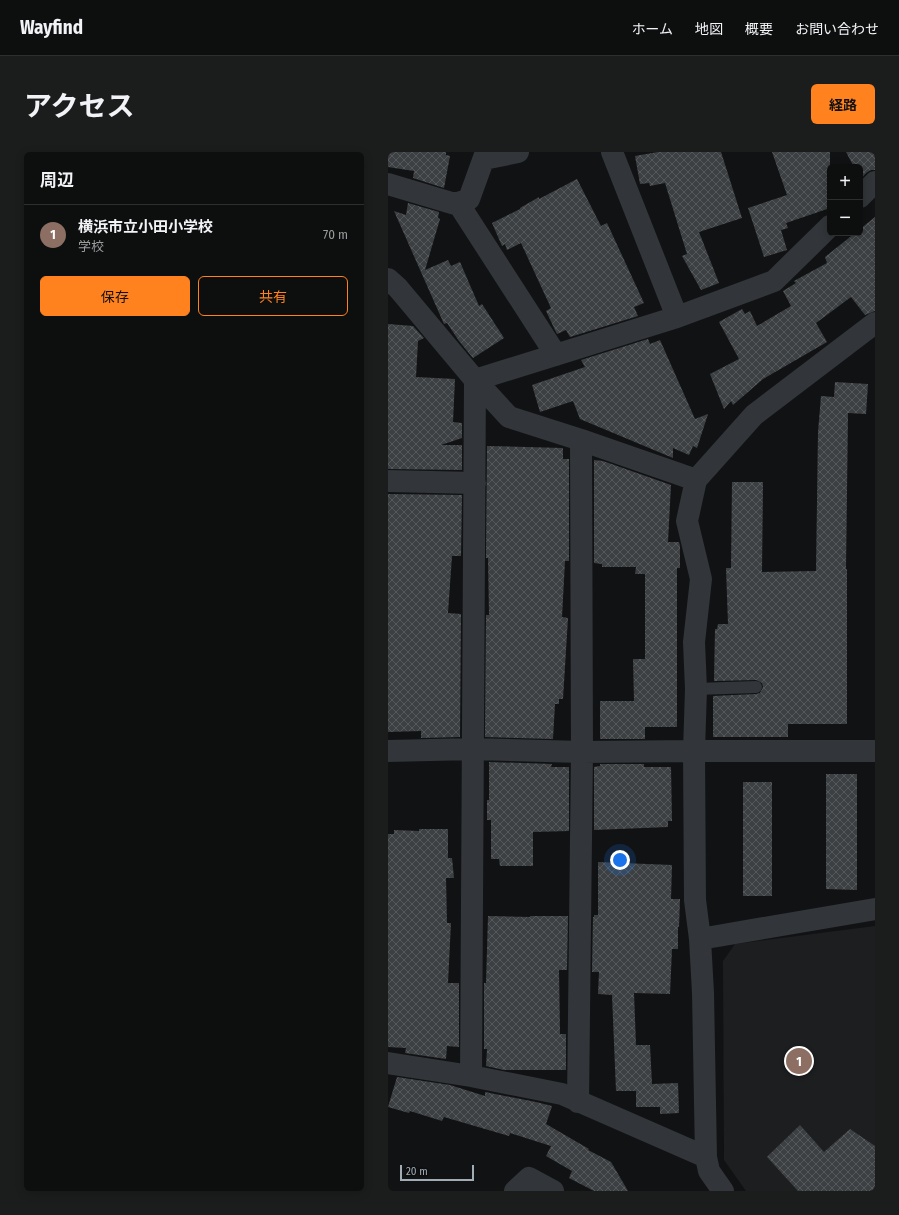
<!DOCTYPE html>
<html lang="ja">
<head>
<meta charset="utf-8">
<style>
	:root { --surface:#0d0e0e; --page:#1b1c1c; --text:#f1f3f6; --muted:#9a9c9e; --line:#2d2e2e; --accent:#ff821e }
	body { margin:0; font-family:"Fira Sans Condensed","Noto Sans JP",sans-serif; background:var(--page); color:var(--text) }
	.controls { position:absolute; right:12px; top:12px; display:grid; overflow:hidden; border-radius:6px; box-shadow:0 2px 10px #0003 }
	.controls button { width:36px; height:36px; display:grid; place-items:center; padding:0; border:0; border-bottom:1px solid var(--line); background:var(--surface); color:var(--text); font:20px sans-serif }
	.scale { position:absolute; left:12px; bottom:10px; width:74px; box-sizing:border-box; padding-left:4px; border:2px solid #a2acb5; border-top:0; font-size:11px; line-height:14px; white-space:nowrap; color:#a2acb5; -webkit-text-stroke:3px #0c0d0e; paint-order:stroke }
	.you { position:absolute; left:232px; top:708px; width:14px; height:14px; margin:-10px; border:3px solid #fff; border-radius:50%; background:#1a73e8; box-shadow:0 0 0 6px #1a73e833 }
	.badge { display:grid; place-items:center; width:26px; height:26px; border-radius:50%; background:var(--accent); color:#fff; font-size:13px; font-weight:700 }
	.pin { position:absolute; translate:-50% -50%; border:2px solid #fff; box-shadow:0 1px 4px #0006 }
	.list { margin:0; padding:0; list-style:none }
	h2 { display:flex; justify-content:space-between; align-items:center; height:52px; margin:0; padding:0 16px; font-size:17px }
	h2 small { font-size:13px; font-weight:400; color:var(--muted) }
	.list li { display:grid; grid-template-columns:26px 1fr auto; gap:12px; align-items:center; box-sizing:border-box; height:60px; padding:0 16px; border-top:1px solid var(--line) }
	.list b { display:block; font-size:15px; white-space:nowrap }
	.list p { margin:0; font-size:13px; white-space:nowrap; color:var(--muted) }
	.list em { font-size:13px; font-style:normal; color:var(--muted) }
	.actions { display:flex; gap:8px; padding:12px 16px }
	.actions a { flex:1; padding:9px 0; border:1px solid var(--accent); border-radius:6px; text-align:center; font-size:14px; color:var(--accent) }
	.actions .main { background:var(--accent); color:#111 }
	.map { position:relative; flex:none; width:487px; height:1039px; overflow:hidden; border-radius:6px }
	header { display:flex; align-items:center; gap:24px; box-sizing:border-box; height:56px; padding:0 20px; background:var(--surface); border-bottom:1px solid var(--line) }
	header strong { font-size:19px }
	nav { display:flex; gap:22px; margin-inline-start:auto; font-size:14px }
	.intro { display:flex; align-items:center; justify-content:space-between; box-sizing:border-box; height:96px; padding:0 24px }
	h1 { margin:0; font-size:28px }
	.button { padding:10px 18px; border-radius:6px; background:var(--accent); color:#111; font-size:14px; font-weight:700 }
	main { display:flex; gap:24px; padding:0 24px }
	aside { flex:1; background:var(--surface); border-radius:6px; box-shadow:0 2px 10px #0003 }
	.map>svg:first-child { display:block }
</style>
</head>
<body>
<header>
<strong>Wayfind</strong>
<nav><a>ホーム</a><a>地図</a><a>概要</a><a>お問い合わせ</a></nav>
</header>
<div class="intro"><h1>アクセス</h1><a class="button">経路</a></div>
<main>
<aside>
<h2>周辺<small></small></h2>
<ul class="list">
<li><span class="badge" style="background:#8d6e63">1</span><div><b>横浜市立小田小学校</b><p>学校</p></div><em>70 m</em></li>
</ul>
<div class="actions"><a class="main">保存</a><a>共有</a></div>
</aside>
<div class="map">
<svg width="487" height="1039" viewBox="0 0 487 1039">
	<defs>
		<pattern id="building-cross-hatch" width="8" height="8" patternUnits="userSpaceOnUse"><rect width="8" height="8" fill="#3d4043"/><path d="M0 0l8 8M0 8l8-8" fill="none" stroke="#56595c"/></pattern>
	</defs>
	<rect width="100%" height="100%" fill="#111213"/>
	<path fill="#1d1e20" d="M 487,774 L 487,1039 L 358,1039 L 336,1008 L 335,809 L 347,792 Z"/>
	<path fill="url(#building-cross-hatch)" d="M 0,0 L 58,0 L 58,3 L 62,4 L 56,36 L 25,26 L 26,19 L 0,15 Z
		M 270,0 L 333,0 L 354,66 L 311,80 L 331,131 L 313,138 L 294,104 L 299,102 L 277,31 L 262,34 L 261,31 L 252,32 L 247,4 Z
		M 384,0 L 442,0 L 442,56 L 398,71 L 400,76 L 393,78 L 399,98 L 376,105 L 360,56 L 399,43 Z
		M 458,0 L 487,0 L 487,18 L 483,18 L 478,21 L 473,27 L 472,15 L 466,15 Z
		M 189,27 L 213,74 L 219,71 L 256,151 L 246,155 L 250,164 L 182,185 L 178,178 L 169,182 L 167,178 L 158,159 L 163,156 L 133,91 L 119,98 L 117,92 L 114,94 L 104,71 L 132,57 L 132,56 L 151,45 L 151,47 Z
		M 20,51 L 51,60 L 50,66 L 52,67 L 37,118 L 60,108 L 63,114 L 72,110 L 91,154 L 94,152 L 116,186 L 85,206 L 71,189 L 59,171 L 56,172 L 6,59 L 18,63 Z
		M 487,65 L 487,159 L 477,163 L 463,145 L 428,171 L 439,190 L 375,227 L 345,253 L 343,249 L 336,257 L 322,222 L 351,207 L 331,170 L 354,157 L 357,162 L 362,159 L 369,174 L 403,154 L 395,139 L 408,131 L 406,129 L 439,111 L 437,105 L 467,81 L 472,81 L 472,77 Z
		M 0,172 L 25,174 L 36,186 L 30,189 L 28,225 L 67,227 L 65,270 L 74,271 L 74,286 L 53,293 L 74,293 L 74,318 L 0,317 Z
		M 260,187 L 262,192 L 272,188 L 307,267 L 320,262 L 309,296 L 305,294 L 301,303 L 285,296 L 285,306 L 192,267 L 185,249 L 152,260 L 144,233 L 197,215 L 193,208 Z
		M 447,230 L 480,232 L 478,262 L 460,261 L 458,417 L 459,417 L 459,572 L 400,572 L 400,585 L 325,585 L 325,544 L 368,542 L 372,541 L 375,535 L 374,531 L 368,528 L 326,529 L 327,477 L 329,477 L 330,472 L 340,472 L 338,416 L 343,416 L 344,330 L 375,330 L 374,420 L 428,419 L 430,280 L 433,244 L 446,245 Z
		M 99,294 L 175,296 L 175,307 L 181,307 L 181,409 L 177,409 L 174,465 L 180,466 L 175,547 L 171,547 L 171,552 L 167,552 L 165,587 L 97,585 L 98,463 L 101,463 L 100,406 L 98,406 Z
		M 206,308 L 215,309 L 283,333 L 280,390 L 291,390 L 292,394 L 292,416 L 289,416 L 289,575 L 257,575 L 257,587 L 212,587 L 212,549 L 246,549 L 245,507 L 257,507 L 257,422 L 247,422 L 248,415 L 214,415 L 214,412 L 206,411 Z
		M 0,342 L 74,343 L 73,404 L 64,404 L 60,461 L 73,462 L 72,585 L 33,586 L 33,579 L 0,580 Z
		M 101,610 L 164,612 L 163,615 L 181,615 L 181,679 L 145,680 L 145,714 L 112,714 L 111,707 L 103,707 L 103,668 L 99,668 L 99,648 L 101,648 Z
		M 212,612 L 256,612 L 256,615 L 283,615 L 284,669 L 280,669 L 280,675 L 206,678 L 206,615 L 212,614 Z
		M 438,622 L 469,622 L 469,738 L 438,737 Z
		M 355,630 L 384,630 L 384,744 L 355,744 Z
		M 31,677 L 60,677 L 60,706 L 64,706 L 66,726 L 58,726 L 59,771 L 63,771 L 60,831 L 71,831 L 71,895 L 59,894 L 58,907 L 17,901 L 18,896 L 0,895 L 0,682 L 6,682 L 6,678 L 31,679 Z
		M 210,710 L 284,713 L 283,747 L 292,747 L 291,775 L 290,775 L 290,797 L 284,797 L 282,842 L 246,841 L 248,893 L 262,893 L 264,932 L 290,931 L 291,961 L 272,962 L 272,955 L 248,955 L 248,939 L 228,939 L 224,843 L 210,842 L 211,820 L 204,820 L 205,765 L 206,765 L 206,763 L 210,763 Z
		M 100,764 L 142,765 L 142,764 L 180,764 L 179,818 L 171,818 L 172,882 L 178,882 L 178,918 L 116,918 L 98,914 L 99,897 L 96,897 L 96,831 L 98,831 Z
		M 9,925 L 62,933 L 97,944 L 97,940 L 148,950 L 164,954 L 158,972 L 201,997 L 200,998 L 223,1010 L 240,1039 L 206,1039 L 181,1026 L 184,1019 L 158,1004 L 163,994 L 122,981 L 121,984 L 56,965 L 54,969 L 22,959 L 21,961 L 0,955 Z
		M 412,973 L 436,1000 L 462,977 L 487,994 L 487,1039 L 410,1039 L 379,1005 Z"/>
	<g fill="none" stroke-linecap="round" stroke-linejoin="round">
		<path stroke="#323539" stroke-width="12" d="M 308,537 L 368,535"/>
		<path stroke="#323539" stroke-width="22" d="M 224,0 L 289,165
			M 96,7 L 130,0
			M 0,32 L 67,52 L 81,47 L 98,0
			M 472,45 L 487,30
			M 70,51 L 168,203
			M 0,127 L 10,136 L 87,228 L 121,265 L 193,288 L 308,328
			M 0,329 L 87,331
			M 0,599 L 85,597 L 194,600 L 306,599 L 487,599
			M 312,787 L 487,757
			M 0,911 L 83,924 L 174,942 L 318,1005
			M 83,924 L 87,228 L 289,165 L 386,129 L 442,74
			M 190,950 L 194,600 L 193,288
			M 127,1039 L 141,1026 L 165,1039
			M 335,1039 L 321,1019 L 318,1005 L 315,841 L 312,787 L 307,748 L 306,599 L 308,537 L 306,490 L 313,427 L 299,369 L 308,328 L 366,263 L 487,171"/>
	</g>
</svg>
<div class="controls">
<button>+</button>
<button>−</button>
</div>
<div class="scale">20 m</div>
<div class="you"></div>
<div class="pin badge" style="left:411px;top:909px;background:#8d6e63">1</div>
</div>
</main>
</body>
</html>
